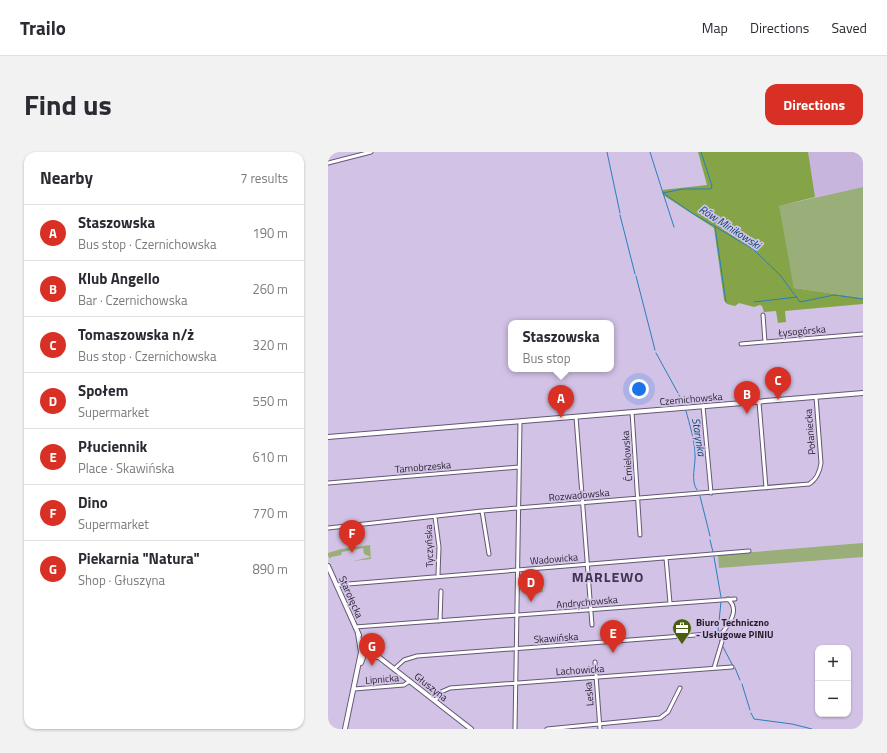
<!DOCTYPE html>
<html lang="en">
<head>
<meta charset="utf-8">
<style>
	:root { --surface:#fff; --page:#f2f2f3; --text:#2b2b33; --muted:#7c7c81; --line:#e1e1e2; --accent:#d93025 }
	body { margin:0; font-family:"Titillium Web",sans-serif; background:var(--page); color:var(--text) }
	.controls { position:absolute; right:12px; bottom:12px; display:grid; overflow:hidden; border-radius:8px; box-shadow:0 1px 3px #0004 }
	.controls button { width:36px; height:36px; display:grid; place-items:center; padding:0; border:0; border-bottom:1px solid var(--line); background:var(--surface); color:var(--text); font:20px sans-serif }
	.you { position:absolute; left:311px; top:237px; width:14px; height:14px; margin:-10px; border:3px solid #fff; border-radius:50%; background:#1a73e8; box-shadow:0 0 0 6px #1a73e833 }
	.badge { display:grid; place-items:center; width:26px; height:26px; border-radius:50%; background:var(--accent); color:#fff; font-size:13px; font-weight:700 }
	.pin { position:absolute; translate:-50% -33px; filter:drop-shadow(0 1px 2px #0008) }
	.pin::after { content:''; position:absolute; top:21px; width:14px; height:12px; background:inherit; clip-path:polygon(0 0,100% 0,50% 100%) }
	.popup { position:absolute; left:180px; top:168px; width:106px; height:52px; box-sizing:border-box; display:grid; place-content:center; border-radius:8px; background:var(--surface); filter:drop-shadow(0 1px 3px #0005); font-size:13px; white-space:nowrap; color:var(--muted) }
	.popup b { font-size:15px; color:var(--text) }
	.popup::after { content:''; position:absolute; left:50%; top:100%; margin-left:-8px; border:8px solid transparent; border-top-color:var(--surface) }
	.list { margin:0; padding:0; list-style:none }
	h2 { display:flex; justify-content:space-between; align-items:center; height:52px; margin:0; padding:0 16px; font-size:17px }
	h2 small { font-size:13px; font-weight:400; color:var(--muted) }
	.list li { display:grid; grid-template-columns:26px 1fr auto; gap:12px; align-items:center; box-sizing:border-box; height:56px; padding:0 16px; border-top:1px solid var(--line) }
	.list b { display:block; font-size:15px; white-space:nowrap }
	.list p { margin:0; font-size:13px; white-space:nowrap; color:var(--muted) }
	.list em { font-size:13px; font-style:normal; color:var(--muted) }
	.map { position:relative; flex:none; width:535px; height:577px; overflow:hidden; border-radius:12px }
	header { display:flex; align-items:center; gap:24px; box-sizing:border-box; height:56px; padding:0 20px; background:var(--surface); border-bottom:1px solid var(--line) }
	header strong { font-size:19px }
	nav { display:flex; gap:22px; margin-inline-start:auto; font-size:14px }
	.intro { display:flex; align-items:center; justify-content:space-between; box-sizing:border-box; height:96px; padding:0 24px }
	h1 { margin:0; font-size:28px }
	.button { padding:10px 18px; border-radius:12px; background:var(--accent); color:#fff; font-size:14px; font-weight:700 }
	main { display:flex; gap:24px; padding:0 24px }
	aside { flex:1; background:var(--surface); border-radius:12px; box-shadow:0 1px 3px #0004 }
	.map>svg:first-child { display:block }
</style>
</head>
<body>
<header>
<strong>Trailo</strong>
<nav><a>Map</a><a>Directions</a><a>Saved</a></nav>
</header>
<div class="intro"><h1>Find us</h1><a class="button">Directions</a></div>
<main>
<aside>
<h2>Nearby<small>7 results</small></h2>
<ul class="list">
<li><span class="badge">A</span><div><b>Staszowska</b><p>Bus stop · Czernichowska</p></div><em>190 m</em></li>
<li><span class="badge">B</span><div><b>Klub Angello</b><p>Bar · Czernichowska</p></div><em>260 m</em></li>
<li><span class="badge">C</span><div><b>Tomaszowska n/ż</b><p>Bus stop · Czernichowska</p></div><em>320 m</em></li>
<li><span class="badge">D</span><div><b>Społem</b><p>Supermarket</p></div><em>550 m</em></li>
<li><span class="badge">E</span><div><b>Płuciennik</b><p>Place · Skawińska</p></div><em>610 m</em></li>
<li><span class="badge">F</span><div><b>Dino</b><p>Supermarket</p></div><em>770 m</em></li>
<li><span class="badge">G</span><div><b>Piekarnia &quot;Natura&quot;</b><p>Shop · Głuszyna</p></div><em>890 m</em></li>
</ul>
</aside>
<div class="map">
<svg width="535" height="577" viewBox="0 0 535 577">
	<rect width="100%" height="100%" fill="#d2c2e6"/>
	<path fill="#c8b5de" d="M 478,0 L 535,0 L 535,35 L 487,45 Z"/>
	<path fill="#99ae78" d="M 535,35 L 535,146 L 466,136 L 450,54 Z
		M 535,391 L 535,405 L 391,416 L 390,403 Z
		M 42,393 L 43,407 L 25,409 L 43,405 L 36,402 L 35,396 L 14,400 L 13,403 L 3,405 L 3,407 L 0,404 L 0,401 L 13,397 Z
		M 214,431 L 215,440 L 197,442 L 196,433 Z"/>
	<path fill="#85a447" d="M 370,0 L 480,0 L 487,45 L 451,54 L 466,136 L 535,146 L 535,152 L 457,159 L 458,170 L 450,171 L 448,159 L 436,160 L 434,154 L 432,153 L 426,155 L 411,151 L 407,154 L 399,152 L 396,148 L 386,76 L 335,43 L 334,38 L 379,33 Z"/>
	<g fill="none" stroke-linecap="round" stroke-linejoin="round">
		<path stroke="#297fbe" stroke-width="1" d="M 279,0 L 292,61
			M 322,0 L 335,41 L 364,61 L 425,97 L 452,123 L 472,150 L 506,143 L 535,147
			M 292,63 L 307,122
			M 346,75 L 335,41 L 355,37 L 383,37 L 384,34 L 373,0
			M 387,75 L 398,150
			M 308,124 L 327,198
			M 426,150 L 469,145
			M 328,201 L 350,241
			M 351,243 L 357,254
			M 358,259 C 361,270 367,290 367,302 C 368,312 362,329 369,338
			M 372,344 L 382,384
			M 382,388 L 385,400
			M 386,405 L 393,445
			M 390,479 L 393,450
			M 391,483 L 392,489
			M 394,493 L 405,514
			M 407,516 L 412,528
			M 414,532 L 422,558
			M 423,561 L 426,567 L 464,572 L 484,577"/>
		<g stroke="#655776" stroke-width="5">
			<path id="minor" d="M 0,11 L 43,0
				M 435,163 L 437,190
				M 413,192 L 535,182
				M 431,250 L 438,336
				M 375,254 L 383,341
				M 304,260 L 312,383
				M 248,265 L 264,473
				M 0,331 L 191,315
				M 154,359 L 161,402
				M 107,365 L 111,395 L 110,423
				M 0,376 L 154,359 L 481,332 C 488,328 492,319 493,311 L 488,245
				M 338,406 L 342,451
				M 8,433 L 421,399
				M 112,469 L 113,439
				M 27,475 L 407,447
				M 267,510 L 272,577
				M 386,516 L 395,486 L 394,481 C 402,471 412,457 400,447
				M 66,517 L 76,508 L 89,504 L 394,481
				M 26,537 L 76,533 L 82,529
				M 107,549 L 113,540 L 122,536 L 404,515
				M 187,577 L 192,270
				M 219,577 L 332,566 L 340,560 L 352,536"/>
		</g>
		<g stroke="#655776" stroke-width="6">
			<path id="tertiary" d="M 0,285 L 535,241
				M 0,414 L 31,483
				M 37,494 L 41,495 L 43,499 L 143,577
				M 41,502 L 49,505
				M 33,511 L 36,503
				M 17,577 L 33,500 L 30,482"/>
		</g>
		<use href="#minor" stroke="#fff" stroke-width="3"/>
		<use href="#tertiary" stroke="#fff" stroke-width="4"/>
	</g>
	<defs>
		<g id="office-pin" transform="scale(1)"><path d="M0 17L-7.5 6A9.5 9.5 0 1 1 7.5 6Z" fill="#48600c" stroke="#d2c2e6"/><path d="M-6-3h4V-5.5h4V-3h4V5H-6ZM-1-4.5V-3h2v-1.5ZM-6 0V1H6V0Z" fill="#fff"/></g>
	</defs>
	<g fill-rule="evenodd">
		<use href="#office-pin" x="354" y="476"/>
	</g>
	<g text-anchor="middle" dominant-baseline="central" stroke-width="3.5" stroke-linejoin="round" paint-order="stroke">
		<g font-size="10" fill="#241e2b" stroke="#d2c2e6">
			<text transform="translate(474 179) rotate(-5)">Łysogórska</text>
			<text transform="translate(363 247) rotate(-5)">Czernichowska</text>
			<text transform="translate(482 280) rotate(-95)">Połaniecka</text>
			<text transform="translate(299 304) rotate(-94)">Ćmielowska</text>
			<text transform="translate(95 315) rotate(-5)">Tarnobrzeska</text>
			<text transform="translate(251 343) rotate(-5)">Rozwadowska</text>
			<text transform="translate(101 394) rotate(-92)">Tyczyńska</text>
			<text transform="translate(226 407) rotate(-5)">Wadowicka</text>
			<text transform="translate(23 445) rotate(66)">Starołęcka</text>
			<text transform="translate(259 450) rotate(-5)">Andrychowska</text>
			<text transform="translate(228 486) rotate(-4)">Skawińska</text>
			<text transform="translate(252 518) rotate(-4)">Lachowicka</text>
			<text transform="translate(54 527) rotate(-5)">Lipnicka</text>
			<text transform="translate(103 535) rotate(38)">Głuszyna</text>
			<text transform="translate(261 542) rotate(-95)">Leska</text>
		</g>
		<g font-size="10" font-weight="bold" fill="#241e2b" stroke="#d2c2e6" text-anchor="start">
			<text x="368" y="470">Biuro Techniczno<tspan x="368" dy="12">- Usługowe PINIU</tspan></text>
		</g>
		<g font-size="11" font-style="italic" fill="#034570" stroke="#d2c2e6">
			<text transform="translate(402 75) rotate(33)">Rów Minikowski</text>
			<text transform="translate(371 285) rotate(81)">Starynka</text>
		</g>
		<g font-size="14" font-weight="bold" letter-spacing="1" fill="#413450" stroke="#d2c2e6">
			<text x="280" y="424">MARLEWO</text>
		</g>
	</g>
</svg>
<div class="controls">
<button>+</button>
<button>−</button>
</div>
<div class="you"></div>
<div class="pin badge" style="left:233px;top:266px">A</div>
<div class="popup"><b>Staszowska</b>Bus stop</div>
<div class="pin badge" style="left:419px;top:262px">B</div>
<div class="pin badge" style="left:450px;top:248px">C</div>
<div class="pin badge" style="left:203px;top:450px">D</div>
<div class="pin badge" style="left:285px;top:501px">E</div>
<div class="pin badge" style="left:24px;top:401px">F</div>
<div class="pin badge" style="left:44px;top:514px">G</div>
</div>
</main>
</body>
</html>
